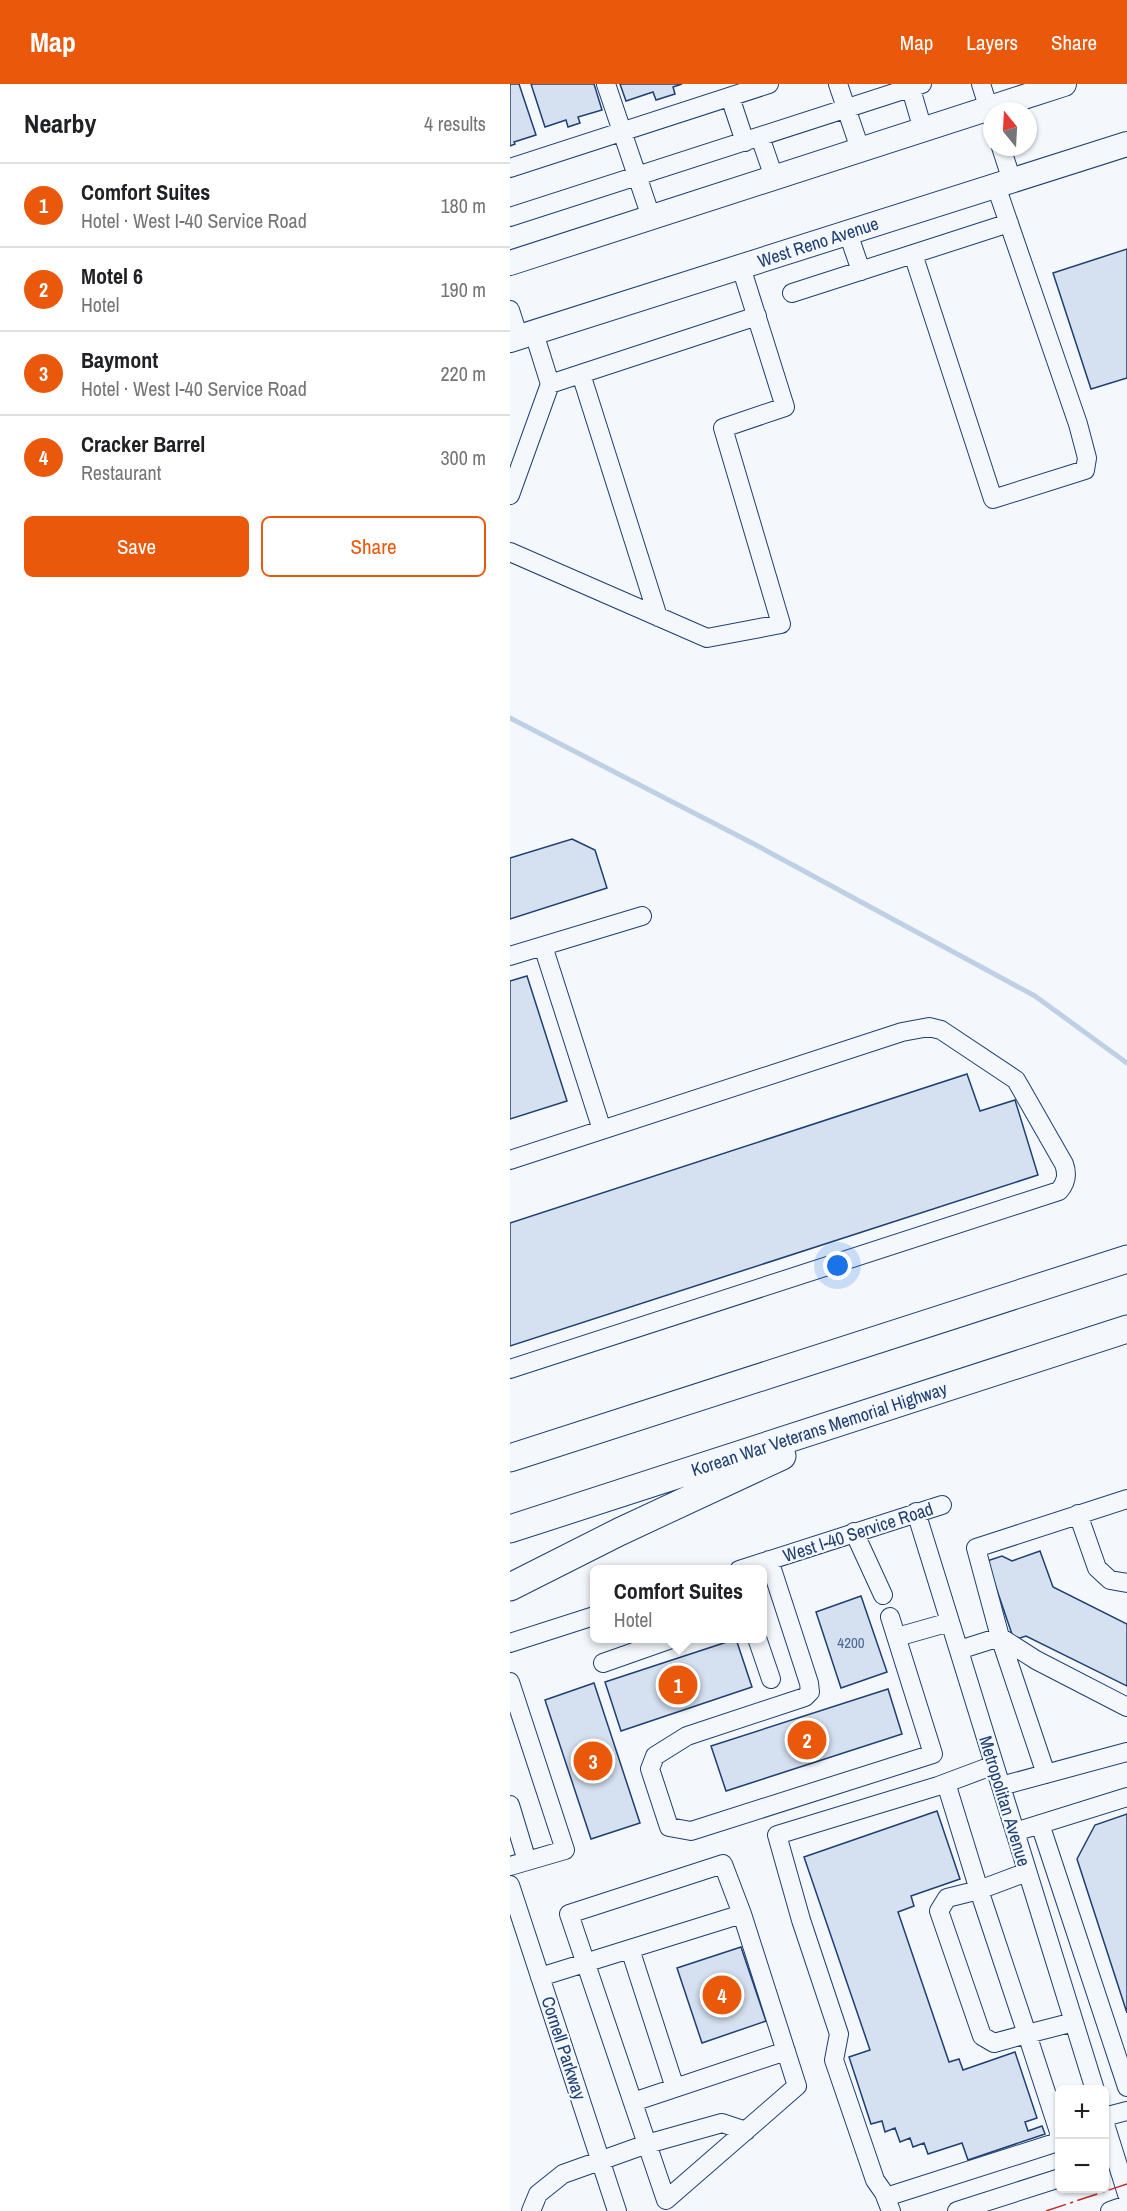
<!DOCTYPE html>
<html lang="en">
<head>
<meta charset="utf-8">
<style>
	:root { --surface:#fff; --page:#f2f2f2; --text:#202124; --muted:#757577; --line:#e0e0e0; --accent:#ea580c }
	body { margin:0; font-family:"Archivo Narrow",sans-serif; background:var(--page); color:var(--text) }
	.controls { position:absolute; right:18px; bottom:18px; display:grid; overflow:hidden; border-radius:9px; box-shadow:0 2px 4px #0004 }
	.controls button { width:54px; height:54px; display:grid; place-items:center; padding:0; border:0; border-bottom:2px solid var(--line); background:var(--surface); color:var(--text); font:30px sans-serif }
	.compass { position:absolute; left:473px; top:18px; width:54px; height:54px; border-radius:50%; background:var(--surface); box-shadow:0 2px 4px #0004; rotate:342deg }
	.you { position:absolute; left:328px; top:1182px; width:21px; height:21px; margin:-15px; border:4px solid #fff; border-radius:50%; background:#1a73e8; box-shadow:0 0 0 9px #1a73e833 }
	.badge { display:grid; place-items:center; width:39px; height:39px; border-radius:50%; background:var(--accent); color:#fff; font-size:20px; font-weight:700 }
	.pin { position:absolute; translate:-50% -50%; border:3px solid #fff; box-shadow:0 2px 6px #0006 }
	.popup { position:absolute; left:80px; top:1481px; width:177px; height:78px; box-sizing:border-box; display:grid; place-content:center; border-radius:9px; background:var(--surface); filter:drop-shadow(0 2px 4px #0005); font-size:20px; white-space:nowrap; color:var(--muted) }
	.popup b { font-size:22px; color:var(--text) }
	.popup::after { content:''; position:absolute; left:50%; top:100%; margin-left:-12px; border:12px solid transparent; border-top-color:var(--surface) }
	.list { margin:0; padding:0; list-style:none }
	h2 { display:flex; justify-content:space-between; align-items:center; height:78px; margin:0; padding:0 24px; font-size:26px }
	h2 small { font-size:20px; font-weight:400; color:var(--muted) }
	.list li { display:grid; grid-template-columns:39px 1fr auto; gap:18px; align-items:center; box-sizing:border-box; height:84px; padding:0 24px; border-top:2px solid var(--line) }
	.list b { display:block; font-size:22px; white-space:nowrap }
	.list p { margin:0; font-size:20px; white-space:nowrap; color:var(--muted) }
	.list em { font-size:20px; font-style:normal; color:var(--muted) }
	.actions { display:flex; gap:12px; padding:18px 24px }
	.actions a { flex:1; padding:14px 0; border:2px solid var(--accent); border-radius:9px; text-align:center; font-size:21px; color:var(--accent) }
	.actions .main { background:var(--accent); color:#fff }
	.map { position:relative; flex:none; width:617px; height:2127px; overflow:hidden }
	header { display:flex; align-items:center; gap:36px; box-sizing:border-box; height:84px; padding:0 30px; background:var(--accent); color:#fff }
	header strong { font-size:28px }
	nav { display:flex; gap:33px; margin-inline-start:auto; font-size:21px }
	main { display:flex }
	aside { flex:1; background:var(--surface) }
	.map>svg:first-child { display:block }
</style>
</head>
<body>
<header>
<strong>Map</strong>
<nav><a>Map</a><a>Layers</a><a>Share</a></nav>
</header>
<main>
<aside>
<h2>Nearby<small>4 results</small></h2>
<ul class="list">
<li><span class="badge">1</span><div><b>Comfort Suites</b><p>Hotel · West I-40 Service Road</p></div><em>180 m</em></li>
<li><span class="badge">2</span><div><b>Motel 6</b><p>Hotel</p></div><em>190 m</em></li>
<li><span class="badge">3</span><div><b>Baymont</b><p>Hotel · West I-40 Service Road</p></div><em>220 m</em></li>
<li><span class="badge">4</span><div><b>Cracker Barrel</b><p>Restaurant</p></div><em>300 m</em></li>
</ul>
<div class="actions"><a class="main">Save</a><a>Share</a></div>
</aside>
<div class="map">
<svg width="617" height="2127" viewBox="0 0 617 2127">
	<rect width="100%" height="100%" fill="#f4f7fb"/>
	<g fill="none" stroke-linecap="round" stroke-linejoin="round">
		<path stroke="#bed0e5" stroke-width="5" d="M 0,634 L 244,760 L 525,912 L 617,979"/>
	</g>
	<path fill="#d5e0f0" stroke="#1d3f73" stroke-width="1.5" d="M 0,0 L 9,0 L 26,51 L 4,58 L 5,60 L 0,62 Z
		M 21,0 L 84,0 L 92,26 L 68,33 L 70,39 L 58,43 L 56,36 L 35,43 Z
		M 110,0 L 172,0 L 163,3 L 165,10 L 146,16 L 143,8 L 116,17 Z
		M 617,165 L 617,294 L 581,305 L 543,189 Z
		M 62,755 L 85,766 L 97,804 L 0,835 L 0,774 Z
		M 17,892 L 57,1017 L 0,1035 L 0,897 Z
		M 457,990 L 470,1027 L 505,1016 L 528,1091 L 0,1262 L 0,1139 Z
		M 530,1467 L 543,1503 L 617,1540 L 617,1602 L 516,1552 L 504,1556 L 477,1477 L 492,1472 L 502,1477 Z
		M 351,1512 L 377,1588 L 331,1604 L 306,1528 Z
		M 226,1555 L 242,1603 L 111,1647 L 95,1598 Z
		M 84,1599 L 130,1739 L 81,1755 L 35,1616 Z
		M 378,1605 L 392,1650 L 216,1707 L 201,1662 Z
		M 427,1727 L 450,1795 L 401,1812 L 404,1822 L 388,1828 L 439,1978 L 449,1975 L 453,1986 L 505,1968 L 527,2034 L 515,2038 L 518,2047 L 532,2042 L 535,2050 L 458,2076 L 452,2059 L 418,2070 L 414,2059 L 403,2063 L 400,2054 L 390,2058 L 385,2044 L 375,2048 L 372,2037 L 361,2040 L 339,1973 L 360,1966 L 294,1773 Z
		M 617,1730 L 617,1929 L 567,1775 L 585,1741 Z
		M 231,1863 L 256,1937 L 192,1959 L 167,1884 Z"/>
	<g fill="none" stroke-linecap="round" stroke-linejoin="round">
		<g stroke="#1d3f73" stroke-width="20">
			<path id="minor" d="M 96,0 L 141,133
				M 328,0 L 350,65
				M 471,0 L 482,35
				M 401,5 L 413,46
				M 220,13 L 235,58
				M 250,53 L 264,93
				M 491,63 L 502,97
				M 0,84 L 259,0
				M 0,133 L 412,0
				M 338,149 L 351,187
				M 403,170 L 499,139
				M 282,209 L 403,170 L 483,415 L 575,386 L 577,374 L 568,340 L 486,102
				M 0,226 L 9,254
				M 71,290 L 148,533
				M 40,300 L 247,232
				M 0,411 L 40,300 L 24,249
				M 0,468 L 197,554 L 271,540 L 213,344 L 275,323 L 231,183
				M 33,862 L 92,1046
				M 0,872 L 132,832
				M 0,1076 L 392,948 L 419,943 L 431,946 L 506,996 L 554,1080 C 558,1091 556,1099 549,1107 L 0,1285
				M 406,1428 L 585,2006
				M 568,1430 L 587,1484 L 600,1496 L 617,1499
				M 344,1448 L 373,1511
				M 259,1476 L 299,1599 L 300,1608 L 295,1613 L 177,1652 L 145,1672 L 140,1685 L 159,1743 L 181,1747 L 423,1670 L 380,1533
				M 229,1486 L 432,1421
				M 387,1553 L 440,1538
				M 490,1553 L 526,1576 L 617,1623
				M 490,1553 L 536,1690
				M 247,1554 L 261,1595
				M 0,1559 L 84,1532
				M 449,1566 L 490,1553 L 466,1464 L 617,1415
				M 93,1579 L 164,1554
				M 0,1598 L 55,1766 L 0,1782
				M 436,1699 L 469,1806 L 517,1788
				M 491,1702 L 617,1668
				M 0,1721 L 17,1777
				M 530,1740 L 617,2003
				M 505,1748 L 617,1713
				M 0,1801 L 107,2127
				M 120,1865 L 165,2004
				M 30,1893 C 98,1872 165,1851 232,1830 L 287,2002 L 156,2116 L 59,1830 L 213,1780 L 232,1830
				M 123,2018 L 276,1967
				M 594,2033 L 617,2027
				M 594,2037 L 617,2110
				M 376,2113 L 548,2058 L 549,2048 L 517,1950 L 484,1959 L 472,1952 L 429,1827 L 437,1814 L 469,1806 L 517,1950 L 564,1938
				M 21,2127 L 28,2110 L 53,2090 L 137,2060 L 212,2039 L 236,2047
				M 381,2127 L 374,2109 L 365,2096 L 324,1976 L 329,1950 L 291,1836 L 267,1751 L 428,1702 L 484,1681
				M 447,2127 L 550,2094
				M 600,2127 L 617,2121"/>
		</g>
		<g stroke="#1d3f73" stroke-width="26">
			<path id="major" d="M 0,179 L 554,0
				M 0,256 L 617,60"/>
		</g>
		<g stroke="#1d3f73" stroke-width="29">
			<path id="highway" d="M 0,1374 L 617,1175
				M 0,1445 L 617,1245
				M 0,1503 L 109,1448 L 272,1372"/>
		</g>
		<use href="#minor" stroke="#f4f7fb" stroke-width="18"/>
		<use href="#major" stroke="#f4f7fb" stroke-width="24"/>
		<use href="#highway" stroke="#f4f7fb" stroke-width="27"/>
		<path stroke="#c62828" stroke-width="1.5" stroke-dasharray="21 4.5 3 4.5" stroke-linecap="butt" d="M 536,2127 L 617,2100"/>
	</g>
	<g text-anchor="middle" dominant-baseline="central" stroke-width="4.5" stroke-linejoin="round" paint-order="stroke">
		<g font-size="15" fill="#4b6792">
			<text x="341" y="1558">4200</text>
		</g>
		<g font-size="18" fill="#1d3f73" stroke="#f4f7fb">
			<text transform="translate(308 158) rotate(-18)">West Reno Avenue</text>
			<text transform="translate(309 1345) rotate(-18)">Korean War Veterans Memorial Highway</text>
			<text transform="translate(348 1448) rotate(-18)">West I-40 Service Road</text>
			<text transform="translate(495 1717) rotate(73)">Metropolitan Avenue</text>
			<text transform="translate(54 1964) rotate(72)">Cornell Parkway</text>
		</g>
	</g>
</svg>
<div class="controls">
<button>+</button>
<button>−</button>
</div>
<svg class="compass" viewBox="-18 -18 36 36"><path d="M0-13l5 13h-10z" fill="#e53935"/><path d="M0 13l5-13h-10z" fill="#757577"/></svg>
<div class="you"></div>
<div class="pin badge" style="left:168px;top:1601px">1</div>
<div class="popup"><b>Comfort Suites</b>Hotel</div>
<div class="pin badge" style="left:297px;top:1656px">2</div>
<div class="pin badge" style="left:83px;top:1677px">3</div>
<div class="pin badge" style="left:212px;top:1911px">4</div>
</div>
</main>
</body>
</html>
